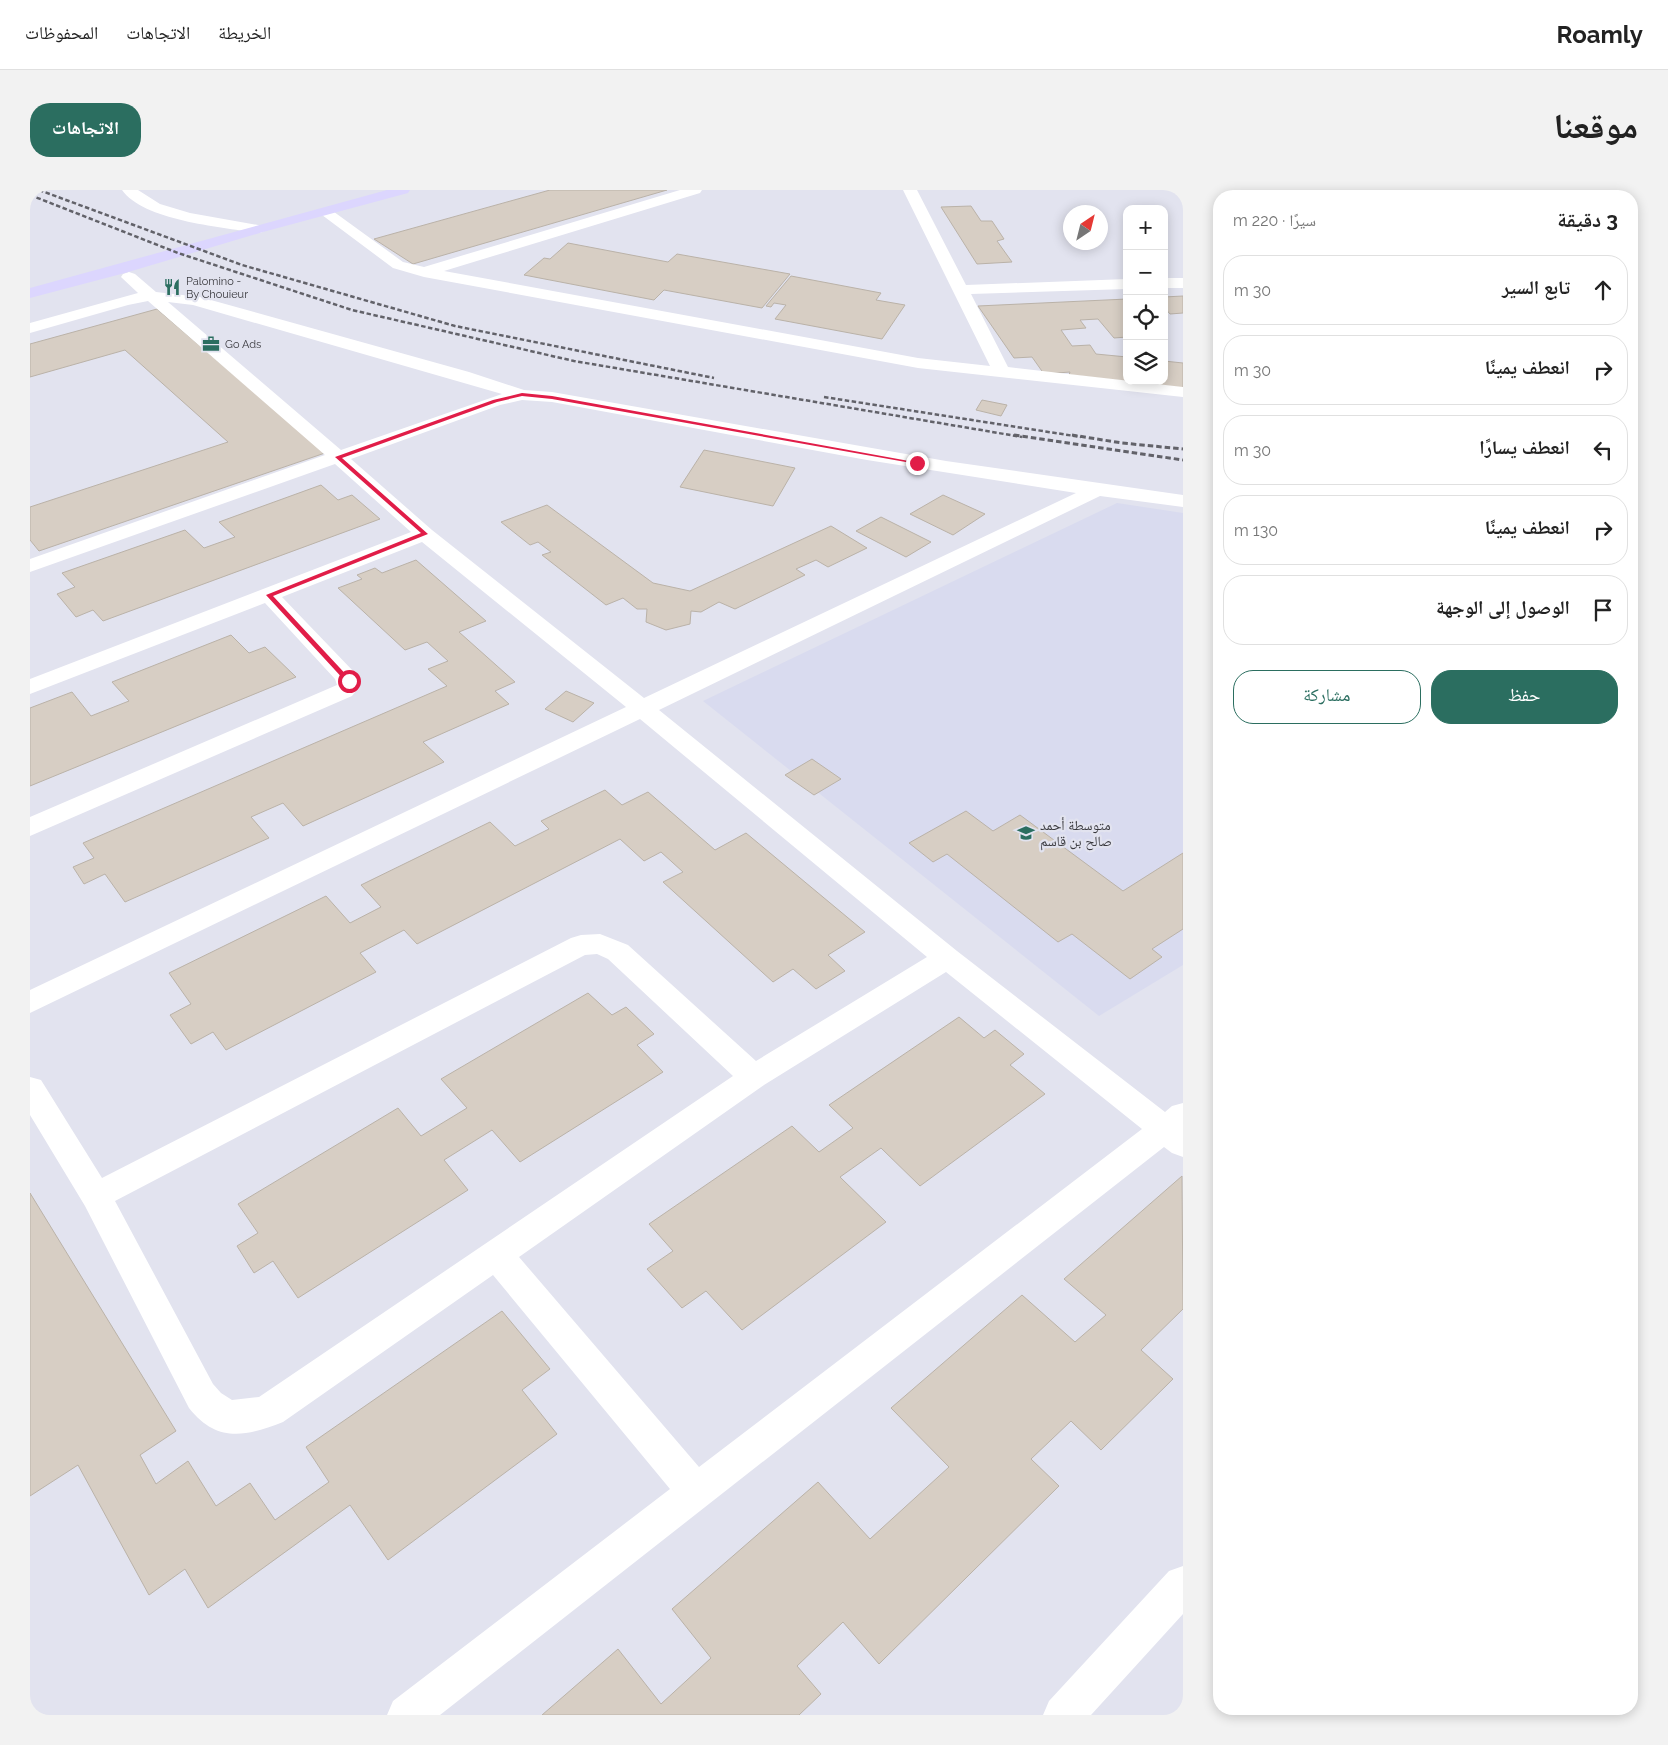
<!DOCTYPE html>
<html lang="ar">
<head>
<meta charset="utf-8">
<style>
	:root { --surface:#fff; --page:#f2f2f2; --text:#222; --muted:#767676; --line:#e0e0e0; --accent:#2b6e60 }
	body { margin:0; font-family:Raleway,"Noto Naskh Arabic",sans-serif; background:var(--page); color:var(--text); direction:rtl }
	.controls { position:absolute; right:15px; top:15px; display:grid; overflow:hidden; border-radius:10px; box-shadow:0 2px 12px #0003 }
	.controls button { width:45px; height:45px; display:grid; place-items:center; padding:0; border:0; border-bottom:1px solid var(--line); background:var(--surface); color:var(--text); font:25px sans-serif }
	.compass { position:absolute; left:1033px; top:15px; width:45px; height:45px; border-radius:50%; background:var(--surface); box-shadow:0 2px 12px #0003; rotate:35deg }
	.stop { position:absolute; width:15px; height:15px; margin:-11px; border:4px solid #e11d48; border-radius:50%; background:#fff }
	.stop.end { background:#e11d48; border-color:#fff; box-shadow:0 1px 5px #0008 }
	.list { margin:0; padding:0; list-style:none }
	h2 { display:flex; justify-content:space-between; align-items:center; height:65px; margin:0; padding:0 20px; font-size:21px }
	h2 small { font-size:16px; font-weight:400; color:var(--muted) }
	.list li { display:grid; grid-template-columns:32px 1fr auto; gap:15px; align-items:center; box-sizing:border-box; height:70px; margin:0 10px 10px; padding:0 10px; border:1px solid var(--line); border-radius:20px }
	.list b { display:block; font-size:19px; white-space:nowrap }
	.list em { font-size:16px; font-style:normal; color:var(--muted) }
	.actions { display:flex; gap:10px; padding:15px 20px }
	.actions a { flex:1; padding:11px 0; border:1px solid var(--accent); border-radius:20px; text-align:center; font-size:18px; color:var(--accent) }
	.actions .main { background:var(--accent); color:#fff }
	.icon { flex:none; width:28px; height:28px; fill:none; stroke:currentColor; stroke-width:2; stroke-linecap:round; stroke-linejoin:round }
	.map { position:relative; flex:none; width:1153px; height:1525px; overflow:hidden; direction:ltr; border-radius:20px }
	header { display:flex; align-items:center; gap:30px; box-sizing:border-box; height:70px; padding:0 25px; background:var(--surface); border-bottom:1px solid var(--line) }
	header strong { font-size:24px }
	nav { display:flex; gap:28px; margin-inline-start:auto; font-size:18px }
	.intro { display:flex; align-items:center; justify-content:space-between; box-sizing:border-box; height:120px; padding:0 30px }
	h1 { margin:0; font-size:35px }
	.button { padding:12px 22px; border-radius:20px; background:var(--accent); color:#fff; font-size:18px; font-weight:700 }
	main { display:flex; gap:30px; padding:0 30px }
	aside { flex:1; background:var(--surface); border-radius:20px; box-shadow:0 2px 12px #0003 }
	.map>svg:first-child { display:block }
</style>
</head>
<body>
<header>
<strong>Roamly</strong>
<nav><a>الخريطة</a><a>الاتجاهات</a><a>المحفوظات</a></nav>
</header>
<div class="intro"><h1>موقعنا</h1><a class="button">الاتجاهات</a></div>
<main>
<aside>
<h2>3 دقيقة<small>سيرًا · 220 m</small></h2>
<ul class="list">
<li><svg class="icon" aria-label="ahead" viewBox="0 0 24 24"><path d="M12 20V5M6 11l6-6 6 6"/></svg><div><b>تابع السير</b></div><em>30 m</em></li>
<li><svg class="icon" aria-label="right" viewBox="0 0 24 24"><path d="M7 20v-9h11M14 6l5 5-5 5"/></svg><div><b>انعطف يمينًا</b></div><em>30 m</em></li>
<li><svg class="icon" aria-label="left" viewBox="0 0 24 24"><path d="M17 20v-9H6M10 6l-5 5 5 5"/></svg><div><b>انعطف يسارًا</b></div><em>30 m</em></li>
<li><svg class="icon" aria-label="right" viewBox="0 0 24 24"><path d="M7 20v-9h11M14 6l5 5-5 5"/></svg><div><b>انعطف يمينًا</b></div><em>130 m</em></li>
<li><svg class="icon" aria-label="arrive" viewBox="0 0 24 24"><path d="M6 21V4h12l-3 4 3 4H6"/></svg><div><b>الوصول إلى الوجهة</b></div></li>
</ul>
<div class="actions"><a class="main">حفظ</a><a>مشاركة</a></div>
</aside>
<div class="map">
<svg width="1153" height="1525" viewBox="0 0 1153 1525">
	<rect width="100%" height="100%" fill="#e2e3ef"/>
	<path fill="#d9dbef" d="M 1087,313 L 1153,323 L 1153,775 L 1069,826 L 673,511 Z"/>
	<path fill="#d7cec4" stroke="#bab2a8" d="M 520,0 L 637,0 L 383,74 L 344,49 Z
		M 941,16 L 951,31 L 962,31 L 974,49 L 967,51 L 982,72 L 947,74 L 911,17 Z
		M 538,53 L 638,72 L 647,64 L 760,84 L 732,118 L 634,100 L 624,110 L 494,85 L 514,68 L 520,69 Z
		M 761,86 L 851,103 L 846,110 L 875,115 L 852,149 L 745,129 L 756,115 L 744,113 L 741,117 L 736,116 Z
		M 1153,106 L 1153,123 L 1140,124 L 1134,117 L 1134,107 Z
		M 1097,109 L 1097,147 L 1084,148 L 1068,129 L 1050,130 L 1056,138 L 1031,140 L 1042,156 L 1060,155 L 1066,164 L 1097,167 L 1097,191 L 1134,191 L 1134,171 L 1153,173 L 1153,198 L 1039,185 L 1040,182 L 1014,184 L 1002,167 L 984,168 L 948,116 Z
		M 127,119 L 295,263 L 9,361 L 0,350 L 0,317 L 198,252 L 95,160 L 0,187 L 0,154 Z
		M 952,210 L 977,215 L 971,226 L 946,220 Z
		M 674,260 L 765,278 L 743,316 L 650,297 Z
		M 291,295 L 308,310 L 322,305 L 350,329 L 73,431 L 63,420 L 46,427 L 27,404 L 45,397 L 32,383 L 155,340 L 174,358 L 205,347 L 189,332 Z
		M 913,305 L 955,324 L 923,345 L 880,324 Z
		M 517,315 L 623,393 L 660,401 L 801,336 L 837,358 L 798,377 L 786,370 L 766,379 L 775,385 L 705,419 L 689,412 L 671,422 L 661,421 L 660,434 L 636,440 L 616,432 L 617,419 L 607,419 L 593,408 L 576,415 L 512,365 L 521,362 L 508,352 L 500,355 L 471,332 Z
		M 851,327 L 901,352 L 876,367 L 826,341 Z
		M 386,370 L 456,431 L 429,442 L 485,492 L 465,501 L 479,514 L 393,552 L 414,572 L 273,636 L 253,613 L 221,627 L 239,648 L 95,712 L 75,684 L 54,694 L 43,677 L 64,668 L 53,653 L 417,496 L 398,479 L 418,471 L 397,452 L 375,460 L 308,398 L 332,389 L 327,385 L 345,378 L 352,383 Z
		M 201,445 L 219,463 L 235,457 L 266,487 L 0,596 L 0,518 L 42,502 L 61,526 L 99,511 L 82,492 Z
		M 536,501 L 564,513 L 543,532 L 515,519 Z
		M 782,569 L 811,589 L 784,605 L 755,585 Z
		M 575,600 L 592,615 L 618,602 L 685,660 L 716,643 L 835,742 L 798,765 L 815,781 L 786,799 L 763,779 L 743,792 L 633,692 L 653,682 L 631,662 L 614,671 L 590,649 L 387,754 L 374,740 L 330,763 L 346,782 L 196,860 L 183,842 L 161,854 L 140,825 L 161,814 L 139,783 L 296,706 L 320,733 L 351,717 L 331,695 L 460,632 L 485,656 L 519,639 L 511,631 Z
		M 936,621 L 963,641 L 990,625 L 1093,701 L 1153,663 L 1153,739 L 1122,759 L 1132,767 L 1100,789 L 1042,744 L 1028,752 L 917,664 L 903,672 L 879,653 Z
		M 558,803 L 582,825 L 596,817 L 624,844 L 607,855 L 633,882 L 490,972 L 462,940 L 414,970 L 438,1000 L 268,1108 L 243,1071 L 224,1083 L 207,1056 L 228,1043 L 208,1014 L 368,918 L 391,946 L 437,918 L 411,889 Z
		M 929,827 L 954,848 L 965,840 L 994,864 L 980,875 L 1015,904 L 890,996 L 851,958 L 810,987 L 856,1032 L 712,1140 L 676,1101 L 652,1118 L 617,1079 L 643,1061 L 619,1034 L 762,936 L 789,962 L 823,938 L 799,915 Z
		M 1152,986 L 1153,1119 L 1111,1160 L 1143,1189 L 1071,1260 L 1041,1231 L 1001,1269 L 1029,1296 L 849,1474 L 813,1432 L 767,1476 L 791,1504 L 769,1525 L 512,1525 L 588,1459 L 631,1514 L 681,1468 L 642,1419 L 788,1292 L 840,1349 L 919,1277 L 861,1218 L 992,1105 L 1045,1152 L 1076,1125 L 1034,1089 Z
		M 0,1003 L 146,1241 L 110,1265 L 126,1294 L 158,1271 L 186,1316 L 220,1293 L 245,1330 L 299,1292 L 276,1257 L 472,1121 L 520,1179 L 492,1200 L 527,1244 L 358,1370 L 320,1315 L 178,1418 L 155,1379 L 119,1405 L 48,1275 L 0,1306 Z"/>
	<g fill="none" stroke-linecap="round" stroke-linejoin="round">
		<path fill="#fff" fill-rule="evenodd" d="M 92,0 L 108,0 L 130,14 L 160,23 L 228,35 L 233,36 L 235,39 L 233,42 L 228,43 C 192,37 114,31 92,0 Z
			M 650,0 L 672,0 L 670,3 L 414,81 L 888,168 L 960,176 L 873,0 L 887,0 L 936,95 L 1097,89 L 1097,99 L 941,104 L 978,177 L 1153,197 L 1153,207 L 888,178 L 394,87 L 363,78 L 288,22 L 290,19 L 300,19 L 373,72 L 394,77 Z
			M 99,82 L 105,84 L 126,102 L 170,107 L 439,182 L 494,200 L 522,202 L 916,271 L 1153,305 L 1153,317 L 1070,306 L 629,520 L 927,761 L 1135,922 L 1142,916 L 1153,913 L 1153,967 L 1142,963 L 1134,957 L 410,1525 L 357,1525 L 363,1511 L 640,1299 L 463,1085 L 253,1232 C 215,1247 187,1253 159,1218 L 55,1016 L 0,925 L 0,887 L 11,890 L 72,988 L 541,748 L 551,745 L 570,744 L 598,755 L 726,871 L 897,767 L 610,529 L 0,823 L 0,800 L 596,517 L 392,352 L 252,407 L 324,482 L 330,496 L 322,506 L 0,646 L 0,627 L 307,495 L 305,489 L 235,413 L 0,504 L 0,489 L 381,342 L 305,274 L 0,382 L 0,369 L 295,265 L 118,111 L 98,115 L 0,143 L 0,133 L 108,103 L 91,87 L 93,84 ZM 138,112 L 163,115 L 472,204 L 311,260 ZM 492,210 L 522,212 L 837,270 L 1046,303 L 614,508 L 402,340 L 321,269 L 470,215 ZM 567,764 L 578,769 L 703,886 L 229,1207 L 202,1210 L 191,1203 L 183,1194 L 85,1011 L 555,765 ZM 916,782 L 1112,939 L 669,1277 L 489,1067 L 734,895 Z
			M 1134,88 L 1153,88 L 1153,98 L 1134,98 Z
			M 1153,1376 L 1153,1424 L 1061,1525 L 1013,1525 L 1019,1511 L 1139,1381 Z"/>
		<path fill="#dcd6fe" fill-rule="evenodd" d="M 357,0 L 380,0 L 378,3 L 233,42 L 95,83 L 0,108 L 0,98 Z"/>
		<path stroke="#626269" stroke-width="2.5" stroke-dasharray="4.5 2.5" stroke-linecap="butt" d="M 9,0 L 212,75 L 425,136 L 684,188
			M 0,5 L 148,63 L 322,120 L 544,171 L 992,247
			M 794,207 L 1051,247"/>
		<path stroke="#626269" stroke-width="3" stroke-dasharray="5.5 3" stroke-linecap="butt" d="M 984,245 L 1153,270
			M 1042,245 L 1092,253 L 1153,259"/>
	</g>
	<path fill="#e11d48" d="M 492,203 L 522,206 L 890,273 L 887,274 L 522,209 L 492,206 L 467,212 L 312,268 L 398,344 L 243,406 L 322,491 L 316,492 L 236,405 L 391,343 L 305,267 L 463,210 Z"/>
	<defs>
		<g id="restaurant-bare" transform="scale(1.35)"><path d="M-5-6h1v4h1v-4h1v4h1v-4h1v5L-1.5 .5V6h-2V.5L-5-1ZM5-6V6H3V1.5H1.5Q1.5-4 5-6Z" fill="#2b6e60" stroke="#e2e3ef" stroke-width="2.5" paint-order="stroke"/></g>
		<g id="office-bare" transform="scale(1.35)"><path d="M-6-3h4V-5.5h4V-3h4V5H-6ZM-1-4.5V-3h2v-1.5ZM-6 0V1H6V0Z" fill="#2b6e60" stroke="#e2e3ef" stroke-width="2.5" paint-order="stroke"/></g>
		<g id="school-bare" transform="scale(1.35)"><path d="M0-5L7-2L0 1L-7-2ZM-4 1L0 2.5L4 1V4Q0 6-4 4Z" fill="#2b6e60" stroke="#e2e3ef" stroke-width="2.5" paint-order="stroke"/></g>
	</defs>
	<g fill-rule="evenodd">
		<use href="#restaurant-bare" x="142" y="97"/>
		<use href="#office-bare" x="181" y="154"/>
		<use href="#school-bare" x="996" y="643"/>
	</g>
	<g text-anchor="middle" dominant-baseline="central" stroke-width="4.5" stroke-linejoin="round" paint-order="stroke">
		<g font-size="11" fill="#39393e" stroke="#e2e3ef" text-anchor="start">
			<text x="156" y="91">Palomino -<tspan x="156" dy="13">By Chouieur</tspan></text>
			<text x="195" y="154">Go Ads</text>
		</g>
		<g font-size="14" fill="#39393e" stroke="#e2e3ef" text-anchor="start">
			<text x="1010" y="635">متوسطة أحمد<tspan x="1010" dy="16">صالح بن قاسم</tspan></text>
		</g>
	</g>
</svg>
<div class="controls">
<button>+</button>
<button>−</button>
<button><svg class="icon" aria-label="locate" viewBox="0 0 24 24"><circle cx="12" cy="12" r="6"/><path d="M12 2v4M12 18v4M2 12h4M18 12h4"/></svg></button>
<button><svg class="icon" aria-label="layers" viewBox="0 0 24 24"><path d="M12 4l9 5-9 5-9-5zM3 14l9 5 9-5"/></svg></button>
</div>
<svg class="compass" viewBox="-18 -18 36 36"><path d="M0-13l5 13h-10z" fill="#e53935"/><path d="M0 13l5-13h-10z" fill="#767676"/></svg>
<div class="stop" style="left:319px;top:491px"></div>
<div class="stop end" style="left:887px;top:273px"></div>
</div>
</main>
</body>
</html>
